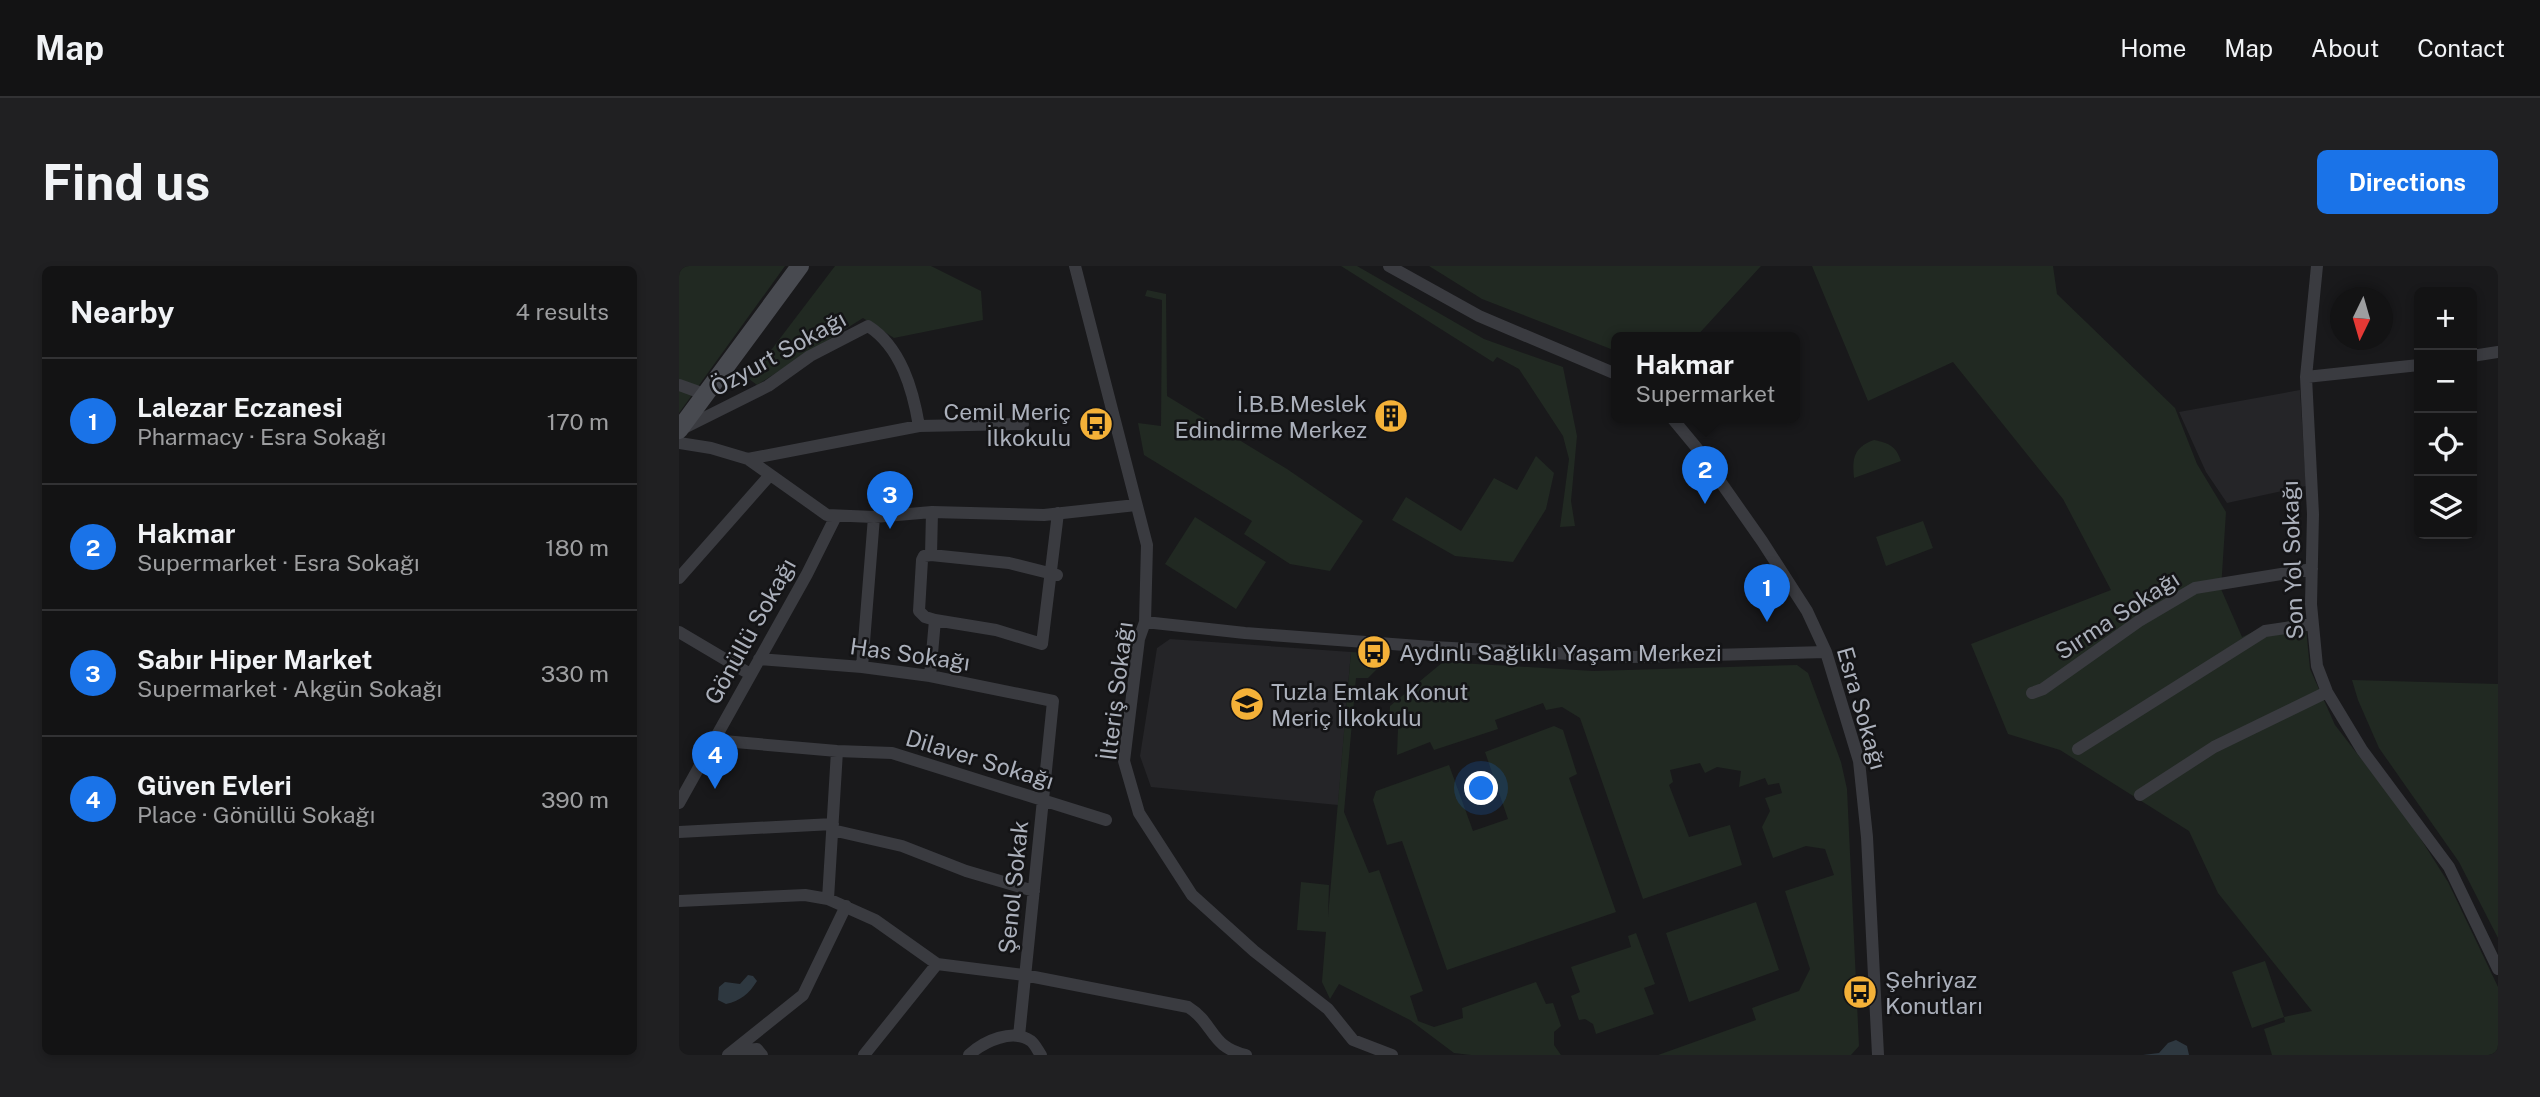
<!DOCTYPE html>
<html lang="en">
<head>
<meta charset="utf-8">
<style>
	:root { --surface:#131314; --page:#202022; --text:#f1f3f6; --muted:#9d9ea0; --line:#323234; --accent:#1a73e8 }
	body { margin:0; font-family:"Public Sans",sans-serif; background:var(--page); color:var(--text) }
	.controls { position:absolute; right:21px; top:21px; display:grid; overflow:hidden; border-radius:10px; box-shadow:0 4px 10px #0003 }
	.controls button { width:63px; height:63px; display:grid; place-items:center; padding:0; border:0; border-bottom:2px solid var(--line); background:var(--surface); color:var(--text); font:35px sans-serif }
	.compass { position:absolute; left:1651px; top:21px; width:63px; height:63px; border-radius:50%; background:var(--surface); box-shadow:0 4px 10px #0003; rotate:185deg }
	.you { position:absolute; left:803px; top:523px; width:24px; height:24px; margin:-18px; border:5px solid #fff; border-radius:50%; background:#1a73e8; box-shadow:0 0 0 10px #1a73e833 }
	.badge { display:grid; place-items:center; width:46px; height:46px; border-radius:50%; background:var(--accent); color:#fff; font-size:23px; font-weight:700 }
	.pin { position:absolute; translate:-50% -58px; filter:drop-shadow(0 2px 4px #0008) }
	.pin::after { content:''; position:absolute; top:37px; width:24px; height:21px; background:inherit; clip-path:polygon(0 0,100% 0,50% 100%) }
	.popup { position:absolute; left:932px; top:66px; width:189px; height:91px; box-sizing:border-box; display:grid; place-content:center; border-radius:10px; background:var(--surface); filter:drop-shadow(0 2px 5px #0005); font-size:23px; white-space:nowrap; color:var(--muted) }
	.popup b { font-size:26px; color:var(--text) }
	.popup::after { content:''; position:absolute; left:50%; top:100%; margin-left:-14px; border:14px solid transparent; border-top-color:var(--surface) }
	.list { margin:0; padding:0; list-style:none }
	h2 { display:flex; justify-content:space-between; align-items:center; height:91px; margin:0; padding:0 28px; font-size:30px }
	h2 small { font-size:23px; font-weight:400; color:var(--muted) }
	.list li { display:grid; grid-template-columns:46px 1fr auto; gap:21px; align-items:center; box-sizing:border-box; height:126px; padding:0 28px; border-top:2px solid var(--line) }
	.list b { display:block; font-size:26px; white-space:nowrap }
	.list p { margin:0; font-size:23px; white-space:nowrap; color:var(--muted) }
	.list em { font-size:23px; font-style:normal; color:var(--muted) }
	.icon { flex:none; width:38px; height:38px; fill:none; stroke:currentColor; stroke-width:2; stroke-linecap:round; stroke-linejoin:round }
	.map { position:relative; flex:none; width:1819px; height:789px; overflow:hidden; border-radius:10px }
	header { display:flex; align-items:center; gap:42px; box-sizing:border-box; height:98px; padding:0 35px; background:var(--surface); border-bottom:2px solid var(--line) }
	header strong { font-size:33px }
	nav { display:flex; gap:38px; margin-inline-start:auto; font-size:24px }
	.intro { display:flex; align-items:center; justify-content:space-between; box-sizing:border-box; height:168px; padding:0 42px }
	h1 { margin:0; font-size:49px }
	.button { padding:18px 32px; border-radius:10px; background:var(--accent); color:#fff; font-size:24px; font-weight:700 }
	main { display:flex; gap:42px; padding:0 42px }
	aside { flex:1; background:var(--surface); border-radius:10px; box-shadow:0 4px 10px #0003 }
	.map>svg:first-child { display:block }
</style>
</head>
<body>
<header>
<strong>Map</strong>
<nav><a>Home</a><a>Map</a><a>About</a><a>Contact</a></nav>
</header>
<div class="intro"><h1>Find us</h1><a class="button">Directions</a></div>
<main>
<aside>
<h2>Nearby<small>4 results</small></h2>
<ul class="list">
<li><span class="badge">1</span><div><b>Lalezar Eczanesi</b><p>Pharmacy · Esra Sokağı</p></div><em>170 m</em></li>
<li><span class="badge">2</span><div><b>Hakmar</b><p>Supermarket · Esra Sokağı</p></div><em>180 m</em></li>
<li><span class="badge">3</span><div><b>Sabır Hiper Market</b><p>Supermarket · Akgün Sokağı</p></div><em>330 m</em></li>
<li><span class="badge">4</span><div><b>Güven Evleri</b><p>Place · Gönüllü Sokağı</p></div><em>390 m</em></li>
</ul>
</aside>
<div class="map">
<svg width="1819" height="789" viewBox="0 0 1819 789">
	<rect width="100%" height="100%" fill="#19191b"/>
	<path fill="#252528" d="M 1621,124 L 1627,220 L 1548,237 L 1527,206 L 1500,146 Z
		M 491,373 L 672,386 L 659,539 L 472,521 L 461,490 L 478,382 Z"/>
	<path fill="#212922" d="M 0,0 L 106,0 L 0,147 Z
		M 156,0 L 252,0 L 302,25 L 304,54 L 215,72 L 184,52 L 78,119 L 70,113 Z
		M 662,0 L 678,0 L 805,73 L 884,101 L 898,170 L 892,235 L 896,260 L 881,261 L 890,193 L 884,170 L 840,103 L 818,91 L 814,96 Z
		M 750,0 L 1082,0 L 1016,72 L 937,72 L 937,85 L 803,33 Z
		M 1133,0 L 1374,0 L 1378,28 L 1496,142 L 1518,198 L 1547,246 L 1542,323 L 1563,371 L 1587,360 L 1626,352 L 1631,403 L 1656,459 L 1731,556 L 1769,616 L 1819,721 L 1819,789 L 1593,789 L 1585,763 L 1606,756 L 1605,751 L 1573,762 L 1553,706 L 1586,695 L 1605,751 L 1633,745 L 1539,627 L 1510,565 L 1381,484 L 1329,468 L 1292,378 L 1432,324 L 1384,233 L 1274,96 L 1189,135 Z
		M 468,24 L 487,28 L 488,130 L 608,203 L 684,255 L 651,305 L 611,298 L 565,268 L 573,255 L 465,189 L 459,157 L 482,160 L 483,34 L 466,30 Z
		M 1195,174 C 1210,177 1217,180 1222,195 L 1175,212 C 1173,192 1175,181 1195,174 Z
		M 857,190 L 875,207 L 867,243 L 834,296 L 776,290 L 713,254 L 727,231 L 782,265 L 815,212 L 838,224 Z
		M 516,251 L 587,296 L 557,343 L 486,298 Z
		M 1244,255 L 1254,282 L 1207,300 L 1197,271 Z
		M 672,386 L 710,388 L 706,395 L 689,412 L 677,412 L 665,546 L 690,607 L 700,604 L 744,725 L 731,730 L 739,755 L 755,761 L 784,752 L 783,742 L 857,716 L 867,738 L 874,737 L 882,760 L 875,766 L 875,779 L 882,789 L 792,789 L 775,787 L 731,754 L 660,718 L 651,733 L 643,716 L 647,666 L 618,664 L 622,616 L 650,619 L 649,651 Z
		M 764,396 L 914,405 L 1118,399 L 1129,407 L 1162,496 L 1168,523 L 1180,780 L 1172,789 L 979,789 L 1077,754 L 1073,742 L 1120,725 L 1131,703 L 1106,625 L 1155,609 L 1146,583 L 1127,580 L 1094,592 L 1083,561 L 1091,545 L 1086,532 L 1103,527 L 1100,517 L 1089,519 L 1086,512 L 1060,521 L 1062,505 L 1038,501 L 1026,507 L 1021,497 L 991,504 L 994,516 L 990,519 L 1010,571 L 1051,559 L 1063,599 L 964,633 L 901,452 L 883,441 L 867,444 L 864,437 L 816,454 L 819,463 L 755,484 L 751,476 L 718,489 L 719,462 L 710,460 L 711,440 Z
		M 1673,414 L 1819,418 L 1819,672 L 1780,596 L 1700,482 L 1679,434 Z
		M 875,460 L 884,464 L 898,508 L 890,512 L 937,646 L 768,704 L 723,575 L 708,579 L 694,534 L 697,525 L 770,499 L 794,565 L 829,553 L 806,486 Z
		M 1077,636 L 1100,704 L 1010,736 L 987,667 Z
		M 957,667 L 976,718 L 965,722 L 975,748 L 917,768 L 914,758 L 906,753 L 900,754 L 892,730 L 901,726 L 892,701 L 952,681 L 949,670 Z"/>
	<path fill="#2e3840" d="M 69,709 L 74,710 L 78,715 C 70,728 61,735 47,738 L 39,734 L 40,721 L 46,716 L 61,718 Z
		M 1497,774 L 1508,780 L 1510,789 L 1464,789 L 1480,787 L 1489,777 Z"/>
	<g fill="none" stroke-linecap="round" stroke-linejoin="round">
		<path stroke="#3a3b40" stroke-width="12" d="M 396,0 L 468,279 L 466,356 L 460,373 L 445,495 L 460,547 L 513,629 L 575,685 L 649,743 L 674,774 L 713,789
			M 710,0 L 800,50 L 937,108
			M 1638,0 L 1627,111 L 1634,248 L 1632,338 L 1638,400 L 1648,426 L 1683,484 L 1770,601 L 1819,703
			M 1793,90 L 1819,86
			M 1627,111 L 1740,99
			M 0,119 L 28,129
			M 993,152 L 1017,181 L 1083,275 L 1128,345 L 1147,386 L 1180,495 L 1188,571 L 1199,789
			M 3,163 L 89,120 L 131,90 L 189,60 C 222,81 234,124 240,160
			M 0,177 L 32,182 L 69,193 L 148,249 L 195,251 L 253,246 L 365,249 L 457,239
			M 69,193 L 240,160 L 344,158
			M 253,246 L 252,289 L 330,297 L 378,309
			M 252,289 L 245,290 L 243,294 L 240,345 L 246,351 L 256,354
			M 0,312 L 91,209
			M 466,356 L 566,367 L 753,381 L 952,391 L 1147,386
			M 0,366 L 71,408
			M 80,393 L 183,401 L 251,410 L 374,435 L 340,770
			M 183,401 L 195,251
			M 251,410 L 256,354 L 317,364 L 363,378 L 379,247
			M 1353,427 L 1364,423 L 1460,355 L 1516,322 L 1633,303
			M 33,474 L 158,485 L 213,487 L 427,554
			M 1399,483 L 1586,365 L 1633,358
			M 1461,529 L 1535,481 L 1648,426
			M 0,537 L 128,308 L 157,250
			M 153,564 L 223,580 L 287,605 L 355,625
			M 0,566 L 154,558
			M 149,633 L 158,485
			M 0,635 L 126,629 L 149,633 L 196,654 L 258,698 L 345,709 L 509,741 C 536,758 531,781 567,789
			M 56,785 L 78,783 L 83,789
			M 49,789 L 124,729 L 167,640
			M 185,789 L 258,698
			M 290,789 C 305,775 334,762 352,775 C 356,778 359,785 362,789"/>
		<path stroke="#484a50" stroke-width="18" d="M 0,164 L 121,0"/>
	</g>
	<defs>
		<g id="building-disc" transform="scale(1.75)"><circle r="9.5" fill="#f4b138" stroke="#141416"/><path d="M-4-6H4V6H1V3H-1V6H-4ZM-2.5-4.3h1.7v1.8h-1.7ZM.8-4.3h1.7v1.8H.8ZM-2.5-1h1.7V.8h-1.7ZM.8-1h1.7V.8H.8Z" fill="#111"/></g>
		<g id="bus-disc" transform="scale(1.75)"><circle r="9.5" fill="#f4b138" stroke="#141416"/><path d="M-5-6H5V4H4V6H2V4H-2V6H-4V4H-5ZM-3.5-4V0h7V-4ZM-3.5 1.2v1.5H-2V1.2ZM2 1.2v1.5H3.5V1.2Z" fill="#111"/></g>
		<g id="school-disc" transform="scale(1.75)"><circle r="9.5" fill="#f4b138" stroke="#141416"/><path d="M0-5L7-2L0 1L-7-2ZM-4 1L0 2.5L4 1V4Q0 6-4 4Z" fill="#111"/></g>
	</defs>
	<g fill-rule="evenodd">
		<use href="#building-disc" x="712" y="150"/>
		<use href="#bus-disc" x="417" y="158"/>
		<use href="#bus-disc" x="695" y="386"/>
		<use href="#school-disc" x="568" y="438"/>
		<use href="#bus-disc" x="1181" y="726"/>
	</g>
	<g text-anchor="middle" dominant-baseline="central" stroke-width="5" stroke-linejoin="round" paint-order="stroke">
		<g font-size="23" fill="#abb0bb" stroke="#141416">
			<text transform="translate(99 87) rotate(-29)">Özyurt Sokağı</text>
			<text transform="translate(1613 294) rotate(-92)">Son Yol Sokağı</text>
			<text transform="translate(1438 349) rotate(-33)">Sırma Sokağı</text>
			<text transform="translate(71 365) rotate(-61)">Gönüllü Sokağı</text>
			<text transform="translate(231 388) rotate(8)">Has Sokağı</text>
			<text transform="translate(437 425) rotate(-83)">İlteriş Sokağı</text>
			<text transform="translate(1183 442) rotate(74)">Esra Sokağı</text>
			<text transform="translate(301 493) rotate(17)">Dilaver Sokağı</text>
			<text transform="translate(334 621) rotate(-84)">Şenol Sokak</text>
		</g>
		<g font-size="23" fill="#abb0bb" stroke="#141416" text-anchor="start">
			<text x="688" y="137" text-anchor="end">İ.B.B.Meslek<tspan x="688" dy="26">Edindirme Merkez</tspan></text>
			<text x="392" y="145" text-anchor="end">Cemil Meriç<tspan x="392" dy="26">İlkokulu</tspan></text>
			<text x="720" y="386">Aydınlı Sağlıklı Yaşam Merkezi</text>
			<text x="592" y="425">Tuzla Emlak Konut<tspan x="592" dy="26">Meriç İlkokulu</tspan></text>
			<text x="1206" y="713">Şehriyaz<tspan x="1206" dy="26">Konutları</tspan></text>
		</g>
	</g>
</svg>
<div class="controls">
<button>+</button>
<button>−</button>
<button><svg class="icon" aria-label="locate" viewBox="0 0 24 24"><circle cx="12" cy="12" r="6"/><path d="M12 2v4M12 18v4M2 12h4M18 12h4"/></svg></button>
<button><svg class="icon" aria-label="layers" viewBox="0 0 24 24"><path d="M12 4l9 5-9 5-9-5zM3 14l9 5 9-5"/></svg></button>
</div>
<svg class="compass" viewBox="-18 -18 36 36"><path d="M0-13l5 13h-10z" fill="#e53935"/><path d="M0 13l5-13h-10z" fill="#9d9ea0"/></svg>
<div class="you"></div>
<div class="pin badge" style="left:1088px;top:356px">1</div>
<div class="pin badge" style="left:1026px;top:238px">2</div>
<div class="popup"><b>Hakmar</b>Supermarket</div>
<div class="pin badge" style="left:211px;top:263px">3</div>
<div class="pin badge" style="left:36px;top:523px">4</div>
</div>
</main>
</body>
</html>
